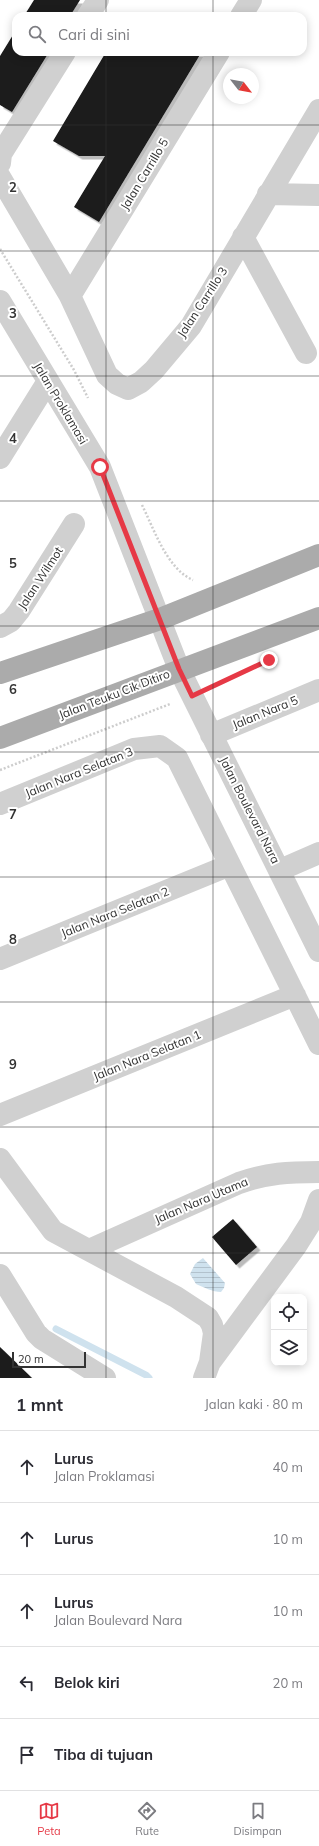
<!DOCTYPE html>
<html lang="id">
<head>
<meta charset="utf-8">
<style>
	:root { --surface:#fff; --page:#f7f7f7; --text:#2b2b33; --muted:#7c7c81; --line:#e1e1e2; --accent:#e63946 }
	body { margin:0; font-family:Mulish,sans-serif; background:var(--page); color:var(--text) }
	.controls { position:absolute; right:12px; bottom:12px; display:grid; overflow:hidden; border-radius:8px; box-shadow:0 2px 10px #0003 }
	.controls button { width:36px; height:36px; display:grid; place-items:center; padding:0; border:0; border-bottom:1px solid var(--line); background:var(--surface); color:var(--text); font:20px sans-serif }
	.compass { position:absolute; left:223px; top:68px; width:36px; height:36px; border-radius:50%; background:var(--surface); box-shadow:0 2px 10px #0003; rotate:121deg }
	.scale { position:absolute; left:12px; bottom:10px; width:74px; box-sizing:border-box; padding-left:4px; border:2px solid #333; border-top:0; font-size:11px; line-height:14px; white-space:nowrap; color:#333; -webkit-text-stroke:3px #fff; paint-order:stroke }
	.stop { position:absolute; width:12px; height:12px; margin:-9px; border:3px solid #e63946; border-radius:50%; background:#fff }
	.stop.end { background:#e63946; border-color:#fff; box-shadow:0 1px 4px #0008 }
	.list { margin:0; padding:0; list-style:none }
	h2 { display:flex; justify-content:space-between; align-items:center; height:52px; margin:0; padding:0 16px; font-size:17px }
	h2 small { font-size:13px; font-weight:400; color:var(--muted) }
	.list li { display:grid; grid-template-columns:26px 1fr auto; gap:12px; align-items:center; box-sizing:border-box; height:72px; padding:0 16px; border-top:1px solid var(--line) }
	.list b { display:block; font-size:15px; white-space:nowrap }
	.list p { margin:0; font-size:13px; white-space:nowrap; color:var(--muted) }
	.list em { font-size:13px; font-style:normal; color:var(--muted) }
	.icon { flex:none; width:22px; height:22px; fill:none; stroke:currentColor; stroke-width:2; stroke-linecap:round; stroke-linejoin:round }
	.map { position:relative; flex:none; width:319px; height:1378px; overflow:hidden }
	.search { position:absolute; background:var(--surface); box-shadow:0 2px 10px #0003; left:12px; right:12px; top:12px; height:44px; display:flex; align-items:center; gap:10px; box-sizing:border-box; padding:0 14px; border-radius:12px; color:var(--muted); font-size:15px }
	.sheet { height:412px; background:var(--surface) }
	nav { display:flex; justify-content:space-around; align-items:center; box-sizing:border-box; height:56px; border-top:1px solid var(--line); background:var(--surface); font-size:11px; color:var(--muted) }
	nav a { display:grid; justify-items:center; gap:2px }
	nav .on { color:var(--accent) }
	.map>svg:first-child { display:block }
</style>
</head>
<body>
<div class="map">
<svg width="319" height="1378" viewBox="0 0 319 1378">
	<defs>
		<pattern id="water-rules" width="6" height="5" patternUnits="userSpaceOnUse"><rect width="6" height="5" fill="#cfe2ee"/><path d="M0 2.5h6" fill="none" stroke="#b2c2cd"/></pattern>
		<filter id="shadow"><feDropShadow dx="3.5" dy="3.5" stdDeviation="0" flood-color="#0004"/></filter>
	</defs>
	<rect width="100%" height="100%" fill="#fff"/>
	<path fill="url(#water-rules)" d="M 203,1258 L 225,1283 L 224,1288 L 221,1292 C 213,1292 203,1287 196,1284 L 190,1274 L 195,1264 Z"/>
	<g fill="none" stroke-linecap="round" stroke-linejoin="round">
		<path stroke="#cfe2ee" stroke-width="7" d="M 56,1329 L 146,1375 L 149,1378"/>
	</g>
	<path fill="#1a1a1a" filter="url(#shadow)" d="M 34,0 L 80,0 L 70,16 L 24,16 Z
		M 16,30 L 16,52 L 49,52 L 12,112 L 0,105 L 0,56 Z
		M 106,52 L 201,53 L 99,222 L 74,207 L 105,156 L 79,156 L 53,141 Z
		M 233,1219 L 257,1247 L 236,1265 L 212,1237 Z
		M 0,1347 L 32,1378 L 0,1378 Z"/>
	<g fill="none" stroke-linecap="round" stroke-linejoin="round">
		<path stroke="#cdcdcd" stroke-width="2.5" stroke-dasharray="2 2" stroke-linecap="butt" d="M 0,249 L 74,370 L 88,398
			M 142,505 C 154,529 167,569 193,580
			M 213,686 L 225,681
			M 0,770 L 170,704"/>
		<path stroke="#d0d0d0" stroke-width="22" d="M 88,16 L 98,0
			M 241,16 L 251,0
			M 0,163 L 1,154 L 65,52
			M 0,177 L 70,296 L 107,375 L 117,384 L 128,389 L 141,382 L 154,370 L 191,326 L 319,110
			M 268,194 L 319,195
			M 243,237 L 306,353
			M 70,296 L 219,52
			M 0,301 L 100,467 L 179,669 L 319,951
			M 0,458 L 48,381
			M 0,627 L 11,621 L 19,611 L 74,524
			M 211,735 L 319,690
			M 0,804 L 134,749 L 160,746 L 177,758 L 319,1044
			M 280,870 L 319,853
			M 0,959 L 230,865
			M 0,1115 L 295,995
			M 0,1159 L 53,1231 L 176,1297 L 208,1318 L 212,1325 L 214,1333 L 210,1362 L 204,1378
			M 89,1250 L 239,1183 C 268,1173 288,1172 319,1172
			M 0,1275 L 36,1333 L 42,1339 L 105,1378
			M 211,1361 L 296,1246 L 311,1222 L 319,1200"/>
		<path stroke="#ababab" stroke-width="22" d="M 0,673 L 160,619 L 319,555
			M 0,738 L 319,618"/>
	</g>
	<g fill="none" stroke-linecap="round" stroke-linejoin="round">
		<path stroke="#e63946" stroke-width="5" d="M 100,467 L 179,669 L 192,696 L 269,660"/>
	</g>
	<path fill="none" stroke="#333" stroke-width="1" stroke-opacity="0.55" d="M 106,0 L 106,16M 213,0 L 213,16M 106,52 L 106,1378M 213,52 L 213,1378M 0,125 L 319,125M 0,251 L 319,251M 0,376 L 319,376M 0,501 L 319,501M 0,626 L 319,626M 0,752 L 319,752M 0,877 L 319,877M 0,1002 L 319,1002M 0,1127 L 319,1127M 0,1253 L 319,1253"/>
	<g text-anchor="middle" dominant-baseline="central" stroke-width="4" stroke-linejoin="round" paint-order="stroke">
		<g font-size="12" fill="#333" stroke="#fff">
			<text transform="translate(144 174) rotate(-59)">Jalan Carrillo 5</text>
			<text transform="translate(202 302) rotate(-57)">Jalan Carrillo 3</text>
			<text transform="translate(61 403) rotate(59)">Jalan Proklamasi</text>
			<text transform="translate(40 578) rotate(-57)">Jalan Wilmot</text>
			<text transform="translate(114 694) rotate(-21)">Jalan Teuku Cik Ditiro</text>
			<text transform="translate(265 712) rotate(-22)">Jalan Nara 5</text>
			<text transform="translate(79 772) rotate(-22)">Jalan Nara Selatan 3</text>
			<text transform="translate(250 810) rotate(63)">Jalan Boulevard Nara</text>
			<text transform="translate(115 912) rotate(-22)">Jalan Nara Selatan 2</text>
			<text transform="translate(147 1055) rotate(-22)">Jalan Nara Selatan 1</text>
			<text transform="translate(201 1200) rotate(-23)">Jalan Nara Utama</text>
		</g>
	</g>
	<g font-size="13" text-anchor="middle" font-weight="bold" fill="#333" stroke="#fff" stroke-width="4" stroke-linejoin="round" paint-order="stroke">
		<text x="13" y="192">2</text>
		<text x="13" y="318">3</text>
		<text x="13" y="443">4</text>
		<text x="13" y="568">5</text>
		<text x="13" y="694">6</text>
		<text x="13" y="819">7</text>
		<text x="13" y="944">8</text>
		<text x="13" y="1069">9</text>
	</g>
</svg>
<div class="controls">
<button><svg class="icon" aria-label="locate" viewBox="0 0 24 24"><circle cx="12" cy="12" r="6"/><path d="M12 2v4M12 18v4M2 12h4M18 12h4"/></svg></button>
<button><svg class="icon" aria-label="layers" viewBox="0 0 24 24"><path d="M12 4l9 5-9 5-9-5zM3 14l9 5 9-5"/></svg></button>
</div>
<svg class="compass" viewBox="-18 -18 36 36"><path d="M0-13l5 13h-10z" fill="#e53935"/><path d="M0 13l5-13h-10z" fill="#7c7c81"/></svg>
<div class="scale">20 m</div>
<div class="stop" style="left:100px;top:467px"></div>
<div class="stop end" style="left:269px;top:660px"></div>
<div class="search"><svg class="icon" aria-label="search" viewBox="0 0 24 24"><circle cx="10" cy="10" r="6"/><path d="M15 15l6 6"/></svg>Cari di sini</div>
</div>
<section class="sheet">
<h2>1 mnt<small>Jalan kaki · 80 m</small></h2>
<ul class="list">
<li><svg class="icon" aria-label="ahead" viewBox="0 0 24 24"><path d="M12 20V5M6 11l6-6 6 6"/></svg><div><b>Lurus</b><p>Jalan Proklamasi</p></div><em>40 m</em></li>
<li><svg class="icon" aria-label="ahead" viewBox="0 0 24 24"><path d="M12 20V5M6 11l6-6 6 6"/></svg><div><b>Lurus</b></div><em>10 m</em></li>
<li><svg class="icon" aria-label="ahead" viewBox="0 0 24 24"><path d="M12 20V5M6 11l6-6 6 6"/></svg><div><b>Lurus</b><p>Jalan Boulevard Nara</p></div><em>10 m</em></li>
<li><svg class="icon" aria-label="left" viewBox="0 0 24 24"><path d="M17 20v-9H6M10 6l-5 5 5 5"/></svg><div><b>Belok kiri</b></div><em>20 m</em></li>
<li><svg class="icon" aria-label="arrive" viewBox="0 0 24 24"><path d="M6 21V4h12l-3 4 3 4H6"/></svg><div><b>Tiba di tujuan</b></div></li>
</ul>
</section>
<nav>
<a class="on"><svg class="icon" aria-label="map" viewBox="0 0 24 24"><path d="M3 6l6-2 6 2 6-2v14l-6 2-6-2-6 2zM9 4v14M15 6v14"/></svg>Peta</a>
<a><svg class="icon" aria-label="directions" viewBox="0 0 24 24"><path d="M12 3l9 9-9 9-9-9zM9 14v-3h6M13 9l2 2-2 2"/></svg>Rute</a>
<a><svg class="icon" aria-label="saved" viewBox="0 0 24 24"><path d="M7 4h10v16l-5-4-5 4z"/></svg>Disimpan</a>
</nav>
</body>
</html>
